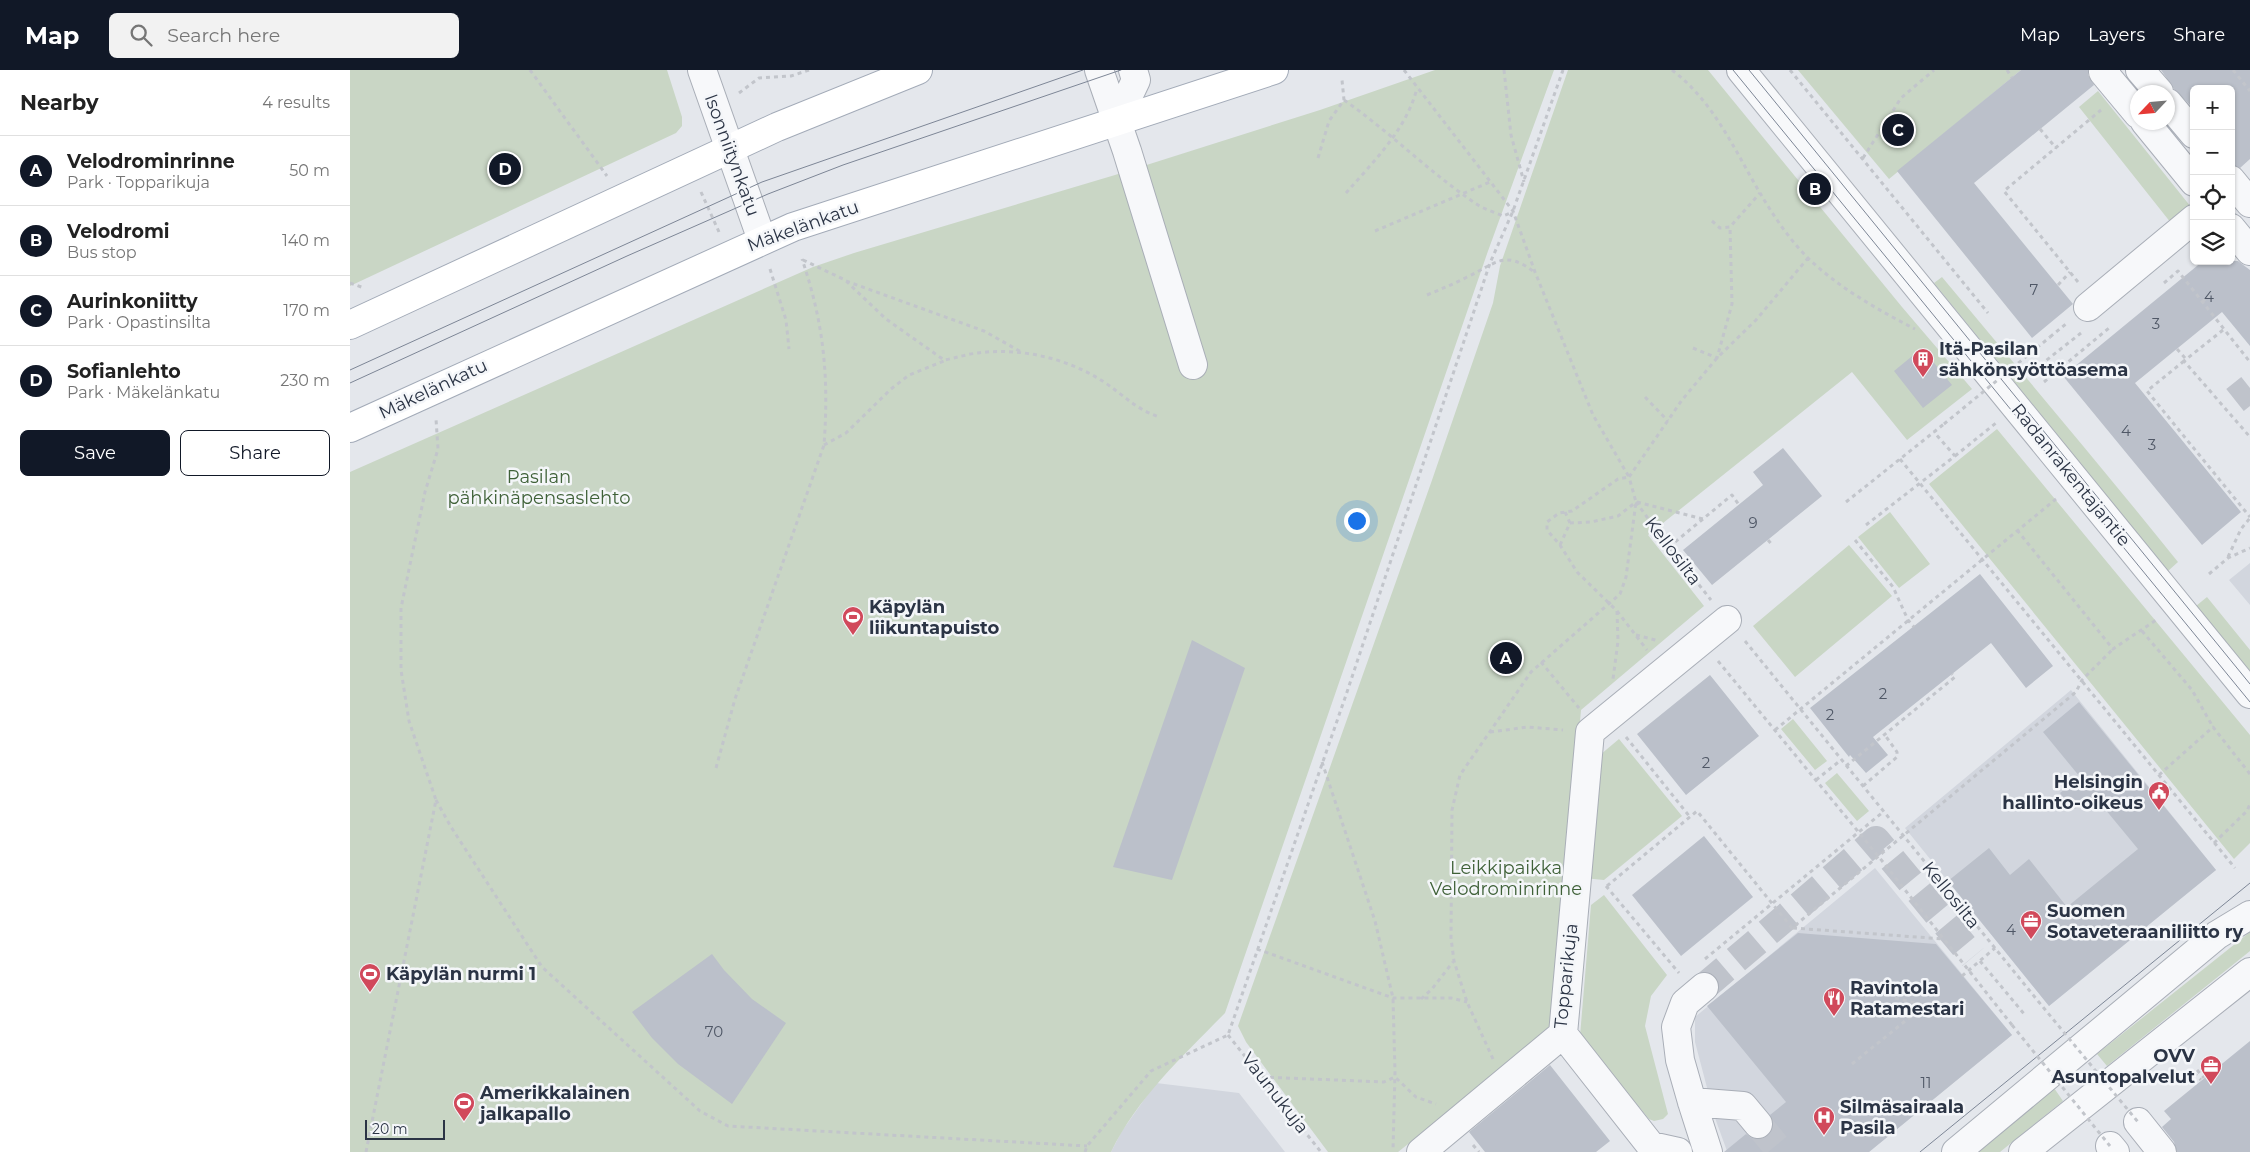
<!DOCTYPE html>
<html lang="en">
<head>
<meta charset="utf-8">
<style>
	:root { --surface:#fff; --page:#f2f2f2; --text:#222; --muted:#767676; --line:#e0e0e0; --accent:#111827 }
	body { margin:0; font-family:Montserrat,sans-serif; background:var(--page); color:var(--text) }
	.controls { position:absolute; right:15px; top:15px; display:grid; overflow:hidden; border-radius:8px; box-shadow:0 1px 4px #0004 }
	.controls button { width:45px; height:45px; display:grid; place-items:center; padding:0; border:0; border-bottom:1px solid var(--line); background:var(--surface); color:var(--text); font:25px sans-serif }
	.compass { position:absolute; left:1780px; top:15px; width:45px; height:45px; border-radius:50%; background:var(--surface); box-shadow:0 1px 4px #0004; rotate:244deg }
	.scale { position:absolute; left:15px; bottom:12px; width:80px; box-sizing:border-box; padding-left:5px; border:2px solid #2b3445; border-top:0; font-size:14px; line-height:18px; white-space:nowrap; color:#2b3445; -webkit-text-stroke:4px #f4f6f9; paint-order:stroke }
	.you { position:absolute; left:1006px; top:450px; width:18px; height:18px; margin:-12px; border:4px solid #fff; border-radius:50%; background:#1a73e8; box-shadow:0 0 0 8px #1a73e833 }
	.badge { display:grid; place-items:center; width:32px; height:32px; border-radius:50%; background:var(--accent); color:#fff; font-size:16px; font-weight:700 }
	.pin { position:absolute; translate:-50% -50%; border:2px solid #fff; box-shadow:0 1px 5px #0006 }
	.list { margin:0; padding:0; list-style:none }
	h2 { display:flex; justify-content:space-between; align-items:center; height:65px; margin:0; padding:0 20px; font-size:21px }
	h2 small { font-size:16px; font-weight:400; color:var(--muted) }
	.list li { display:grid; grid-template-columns:32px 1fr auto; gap:15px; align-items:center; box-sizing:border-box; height:70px; padding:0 20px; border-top:1px solid var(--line) }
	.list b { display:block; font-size:19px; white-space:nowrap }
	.list p { margin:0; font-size:16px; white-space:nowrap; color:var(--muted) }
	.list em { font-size:16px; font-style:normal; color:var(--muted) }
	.actions { display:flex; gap:10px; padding:15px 20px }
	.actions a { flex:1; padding:11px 0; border:1px solid var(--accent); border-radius:8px; text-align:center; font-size:18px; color:var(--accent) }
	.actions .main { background:var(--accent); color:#fff }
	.icon { flex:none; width:28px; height:28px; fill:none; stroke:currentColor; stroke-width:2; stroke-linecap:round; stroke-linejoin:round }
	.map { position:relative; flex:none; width:1900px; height:1082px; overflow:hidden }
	header { display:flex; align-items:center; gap:30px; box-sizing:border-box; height:70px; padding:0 25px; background:var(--accent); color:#fff }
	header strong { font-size:24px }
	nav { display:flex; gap:28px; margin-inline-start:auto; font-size:18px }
	.search { width:350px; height:45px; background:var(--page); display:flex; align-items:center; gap:12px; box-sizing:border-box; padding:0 18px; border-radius:8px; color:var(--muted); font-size:19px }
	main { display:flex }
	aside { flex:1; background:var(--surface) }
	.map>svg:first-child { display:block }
</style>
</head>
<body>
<header>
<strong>Map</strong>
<div class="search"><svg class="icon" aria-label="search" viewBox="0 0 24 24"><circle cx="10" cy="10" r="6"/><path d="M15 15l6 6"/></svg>Search here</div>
<nav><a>Map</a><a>Layers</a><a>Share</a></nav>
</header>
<main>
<aside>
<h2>Nearby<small>4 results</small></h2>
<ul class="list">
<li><span class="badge">A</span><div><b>Velodrominrinne</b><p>Park · Topparikuja</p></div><em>50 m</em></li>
<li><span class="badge">B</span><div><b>Velodromi</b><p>Bus stop</p></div><em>140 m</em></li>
<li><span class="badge">C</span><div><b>Aurinkoniitty</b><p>Park · Opastinsilta</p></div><em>170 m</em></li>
<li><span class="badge">D</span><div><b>Sofianlehto</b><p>Park · Mäkelänkatu</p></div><em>230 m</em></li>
</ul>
<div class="actions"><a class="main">Save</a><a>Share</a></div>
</aside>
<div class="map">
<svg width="1900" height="1082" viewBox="0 0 1900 1082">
	<rect width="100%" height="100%" fill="#e4e7ec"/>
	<path fill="#d2d6de" d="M 1900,493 L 1900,535 L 1879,510 Z
		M 1721,620 L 1866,800 L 1699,936 L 1555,758 Z
		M 1525,798 L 1662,965 L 1519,1082 L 1377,1081 L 1365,1048 L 1345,972 L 1345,947 Z
		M 806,1013 L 889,1023 L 935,1082 L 761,1082 L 772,1061 Z"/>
	<path fill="#c9d6c5" d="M 0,0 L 317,0 L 332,47 L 332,56 L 326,63 L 0,216 Z
		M 1085,0 L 1204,0 L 1138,181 L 875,943 C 833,986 788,1027 761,1082 L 0,1082 L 0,402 L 463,197 L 504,183 L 765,105 L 970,40 Z
		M 1218,0 L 1358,0 L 1552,237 L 1622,319 L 1557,370 L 1502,302 L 1298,465 L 1354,536 L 1231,640 L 1203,959 L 1048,1082 L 978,1082 L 896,972 L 888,956 L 1081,413 L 1143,233 L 1150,196 Z
		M 1448,0 L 1671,0 L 1539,109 Z
		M 1748,21 L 1841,137 L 1821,153 L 1729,37 Z
		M 1592,207 C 1671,302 1751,396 1828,492 L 1818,501 L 1584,213 Z
		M 1647,359 L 1900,665 L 1900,773 L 1884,789 L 1579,414 Z
		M 1540,442 L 1580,494 L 1549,518 L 1508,467 Z
		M 1499,475 L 1542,526 L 1445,607 L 1403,556 Z
		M 1857,527 L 1900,580 L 1900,602 L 1846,536 Z
		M 1443,649 L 1477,691 L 1465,700 L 1431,659 Z
		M 1269,669 L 1332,746 L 1254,810 L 1233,808 L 1250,685 Z
		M 1487,703 L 1519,741 L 1507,751 L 1475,713 Z
		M 1254,825 L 1317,905 L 1301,926 L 1295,956 L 1318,1044 L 1313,1049 L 1304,1051 L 1299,1049 L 1230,966 L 1241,835 Z
		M 1900,862 L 1900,881 L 1757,996 L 1747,984 Z
		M 1704,1018 L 1713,1031 L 1650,1082 L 1625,1082 Z"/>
	<path fill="#bbc0ca" d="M 1671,0 L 1738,0 L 1738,5 L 1744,15 L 1624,113 L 1723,234 L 1682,268 L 1547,101 Z
		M 1811,0 L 1900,0 L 1900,89 L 1890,98 L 1881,95 L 1881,19 L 1844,19 L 1844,39 L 1824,19 Z
		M 1853,191 L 1888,191 L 1900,200 L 1900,276 L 1872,242 L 1785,313 L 1891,442 L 1852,475 L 1713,306 Z
		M 1572,278 L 1602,315 L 1573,338 L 1544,301 Z
		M 1433,378 L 1472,426 L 1362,515 L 1333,480 L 1413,415 L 1403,402 Z
		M 1630,504 L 1703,596 L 1676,618 L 1641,573 L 1523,667 L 1538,685 L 1516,703 L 1500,685 L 1499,687 L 1460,638 Z
		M 842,570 L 895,598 L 822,810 L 763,797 Z
		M 1360,605 L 1409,666 L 1336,725 L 1287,664 Z
		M 1729,632 L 1866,800 L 1699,936 L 1598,811 L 1639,778 L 1660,805 L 1679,789 L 1717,837 L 1788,779 L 1750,733 L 1722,739 L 1710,723 L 1730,707 L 1693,662 Z
		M 1354,766 L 1403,827 L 1331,886 L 1282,825 Z
		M 1448,863 L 1586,874 L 1662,965 L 1519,1082 L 1374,1082 L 1396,1064 L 1403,1069 L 1411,1069 L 1418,1066 L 1423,1059 L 1423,1052 L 1420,1045 L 1436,1032 L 1357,936 Z
		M 362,884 L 374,900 L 402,929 L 436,953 L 382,1034 L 328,994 L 302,968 L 282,942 Z
		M 1900,971 L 1900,1082 L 1827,1082 L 1824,1072 L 1812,1057 L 1821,1049 L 1814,1041 Z
		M 1200,995 L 1260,1071 L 1246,1082 L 1135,1082 L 1119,1062 Z"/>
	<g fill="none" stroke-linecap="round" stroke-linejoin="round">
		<path stroke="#bfc3cb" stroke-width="28" stroke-dasharray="28 14" stroke-linecap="butt" d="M 1885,330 L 1900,318
			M 1354,917 L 1526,770 L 1623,887
			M 1408,1054 L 1431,1082"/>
		<g stroke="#a9aeb7" stroke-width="30">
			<path id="minor" d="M 352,0 L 412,170
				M 749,0 L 777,81 L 843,295
				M 1391,0 L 1900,624
				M 1756,0 L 1753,2 L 1788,44
				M 1790,0 L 1809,22
				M 1818,33 L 1844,64
				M 767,50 L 786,10 L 783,0
				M 1795,52 L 1844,112
				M 1881,110 L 1900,133
				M 1881,158 L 1900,181
				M 1738,237 L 1844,149
				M 1354,917 L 1335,933 L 1326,957 L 1330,990 L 1342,1032 L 1358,1082
				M 1213,964 L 1301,1076 L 1328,1082
				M 1342,1032 L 1393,1036 L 1408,1054
				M 1788,1052 L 1812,1082
				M 1760,1076 L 1765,1082
				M 1071,1082 L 1213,964 L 1240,662 L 1377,550
				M 1606,1082 L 1867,865 L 1900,845
				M 1673,1082 L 1900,902"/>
		</g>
		<g stroke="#a3abb8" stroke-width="30">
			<path id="major" d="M 0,255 L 427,57 L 568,0
				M 0,358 L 443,157 L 924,0"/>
		</g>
		<path stroke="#c2c5cb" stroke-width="3" stroke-dasharray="4 4" stroke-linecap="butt" d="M 180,0 L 257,106
			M 1054,0 L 1163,141 L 1185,202 L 1243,345 L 1279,407 L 1268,409 L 1222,441 L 1209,443 L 1197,452 L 1197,460 L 1210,475 L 1227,502 L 1267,541 L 1268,571 L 1263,609
			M 1154,0 L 1161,65 L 1174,112
			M 1322,0 C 1364,32 1384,79 1410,123 C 1423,145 1439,169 1457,187 C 1486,216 1528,240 1565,259
			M 1440,0 L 1638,243
			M 1657,0 L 1662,8
			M 1883,0 L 1900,21
			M 389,23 L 409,8 L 441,6 L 459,0
			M 994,30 C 1040,62 1079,102 1125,133 C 1133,139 1144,142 1153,146 L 1163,142
			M 1690,59 L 1706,78
			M 968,88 L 979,51 L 994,30 L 992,10
			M 1513,88 L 1551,28 L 1584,0
			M 351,122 L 369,162
			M 996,123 C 1023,92 1057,59 1067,18
			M 1362,151 L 1370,158 L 1380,157 L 1410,123
			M 1025,161 L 1140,112
			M 453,190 L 495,210 L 536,249 L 594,290 C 606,288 617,284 628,283 C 671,277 719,289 754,312 C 775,326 784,338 809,347
			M 420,199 L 436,250 L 439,279
			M 496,211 L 634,261 L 673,283
			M 1728,212 L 1654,121 L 1751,40
			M 0,213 L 14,218
			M 1814,213 L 1828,201 L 1900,292
			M 1708,215 L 1720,202
			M 1077,225 C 1091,219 1104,214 1117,207 C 1145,194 1155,179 1184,202
			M 1852,232 L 1859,226
			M 1873,260 L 1834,291 L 1900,367
			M 1700,267 L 1717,253
			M 1343,278 L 1367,288 L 1382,234 L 1380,157
			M 1827,279 L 1836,289
			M 1834,291 L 1797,321 L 1900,447
			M 1684,300 L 1731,263
			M 1694,312 L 1759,258
			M 1295,327 L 1318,351
			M 474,375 L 496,363 L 541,319 L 559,305 L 594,291
			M 1605,386 L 1646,353
			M 1550,389 L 1885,798
			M 1286,432 L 1319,477 L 1361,530
			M 1287,432 L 1353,449
			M 1496,432 L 1594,354
			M 1215,442 L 1220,453
			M 1516,455 L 1605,386 L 1584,362
			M 1667,460 L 1763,579 L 1806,550
			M 1418,470 L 1423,476
			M 1505,470 L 1543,517 L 1558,550 L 1564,557
			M 1210,475 L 1220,453 L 1241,452 L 1268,446 L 1286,432
			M 1319,477 L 1382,425 L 1389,435
			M 1878,487 L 1891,459 L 1900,448
			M 1859,504 L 1878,488 L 1900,478
			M 1267,541 L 1297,580
			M 1792,561 L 1842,620 L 1863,657
			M 1286,565 L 1309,571
			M 1395,571 L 1688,931
			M 1368,591 L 1529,787 L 1662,955
			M 1191,592 L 1229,638
			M 1425,660 L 1706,429
			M 1140,662 L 1178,657 L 1213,660
			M 1276,667 L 1340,747
			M 972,692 L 1025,851 L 1043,928 L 1045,1002 L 1043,1080
			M 1496,696 L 1605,607 L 1602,604
			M 366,698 L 385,629 L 474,375 C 479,307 474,254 452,189
			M 1809,705 L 1863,657 L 1900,704
			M 1466,710 L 1491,690
			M 1513,716 L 1547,687 L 1547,682 L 1535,665
			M 86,730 L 101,757 L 192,897 L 350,1041 L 378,1056 L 737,1076
			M 1864,773 L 1897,741 L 1900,734
			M 1256,816 L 1329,903
			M 1257,816 L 1347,741 L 1442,858 L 1726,622 L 1732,610 L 1763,579
			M 1443,858 L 1594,869
			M 907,879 L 1043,928 L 1101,928 L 1117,932
			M 1355,889 L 1533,742
			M 1630,891 L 1675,945
			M 1612,906 L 1645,878
			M 1545,928 L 1574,935
			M 1071,929 L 1082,919 L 1103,892
			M 878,965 L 971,1082
			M 1143,989 L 1117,932 L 1104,891 L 1101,868 L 1102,740 L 1110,705 L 1181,602 L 1270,524 L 1276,507 L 1286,432 L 1279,407 L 1332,330 L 1367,288 L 1406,250 L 1458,188
			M 1502,994 L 1575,935
			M 1847,1000 L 1854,1008
			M 1844,1003 L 1851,1010
			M 912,1007 L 1034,1012 L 1045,1007 L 1066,1027 L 1086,1034
			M 1123,1075 L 1129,1082
			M 16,1082 L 86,730 L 59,651 L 51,600 L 51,538 L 75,422 L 88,379 L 86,349
			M 735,1082 L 737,1076 L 801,1001 L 878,965 L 996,625 L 1140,193 L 1163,141 L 1213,0"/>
		<use href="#minor" stroke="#f7f8fa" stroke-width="28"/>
		<use href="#major" stroke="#fff" stroke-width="28"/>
		<path stroke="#7d8696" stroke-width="1" d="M 1383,0 L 1900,632
			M 1399,0 L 1900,614
			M 0,300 L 412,112 L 733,0
			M 0,313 L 277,186 L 418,124 L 493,95 L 771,0
			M 1570,1082 L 1900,813"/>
		<path stroke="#c2c5cb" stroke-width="3" stroke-dasharray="4 4" stroke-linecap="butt" d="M 1594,354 L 1700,267
			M 1688,931 L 1788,1052
			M 1662,955 L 1760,1076"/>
	</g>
	<defs>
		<g id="building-pin" transform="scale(1.125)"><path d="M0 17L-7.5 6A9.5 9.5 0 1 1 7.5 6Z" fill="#d1495b" stroke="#f4f6f9"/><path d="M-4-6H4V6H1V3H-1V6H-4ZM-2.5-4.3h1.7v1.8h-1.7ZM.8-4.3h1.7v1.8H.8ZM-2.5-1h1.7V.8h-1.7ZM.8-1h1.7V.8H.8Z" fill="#fff"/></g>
		<g id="stadium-pin" transform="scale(1.125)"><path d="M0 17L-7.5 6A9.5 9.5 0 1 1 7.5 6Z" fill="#d1495b" stroke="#f4f6f9"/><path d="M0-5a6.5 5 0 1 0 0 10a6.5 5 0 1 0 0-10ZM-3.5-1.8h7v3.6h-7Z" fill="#fff"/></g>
		<g id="civic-pin" transform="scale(1.125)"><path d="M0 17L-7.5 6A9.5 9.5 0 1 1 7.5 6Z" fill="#d1495b" stroke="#f4f6f9"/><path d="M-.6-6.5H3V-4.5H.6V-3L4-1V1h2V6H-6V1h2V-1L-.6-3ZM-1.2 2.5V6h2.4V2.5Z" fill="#fff"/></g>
		<g id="office-pin" transform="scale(1.125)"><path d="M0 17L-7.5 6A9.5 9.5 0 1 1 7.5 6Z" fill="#d1495b" stroke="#f4f6f9"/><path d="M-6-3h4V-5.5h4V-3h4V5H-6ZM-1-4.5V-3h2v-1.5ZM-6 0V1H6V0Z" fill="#fff"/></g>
		<g id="restaurant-pin" transform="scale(1.125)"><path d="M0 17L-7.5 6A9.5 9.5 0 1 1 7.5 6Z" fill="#d1495b" stroke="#f4f6f9"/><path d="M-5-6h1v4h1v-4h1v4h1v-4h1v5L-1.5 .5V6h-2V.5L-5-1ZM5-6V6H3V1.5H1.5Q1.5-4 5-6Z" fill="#fff"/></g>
		<g id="hospital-pin" transform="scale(1.125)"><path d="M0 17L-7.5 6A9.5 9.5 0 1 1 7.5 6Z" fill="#d1495b" stroke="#f4f6f9"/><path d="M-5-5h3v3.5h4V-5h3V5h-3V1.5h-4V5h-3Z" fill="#fff"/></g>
	</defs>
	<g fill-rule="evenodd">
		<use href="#building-pin" x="1573" y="289"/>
		<use href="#stadium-pin" x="503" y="547"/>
		<use href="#civic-pin" x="1809" y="722"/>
		<use href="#office-pin" x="1681" y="851"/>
		<use href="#stadium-pin" x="20" y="904"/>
		<use href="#restaurant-pin" x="1484" y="928"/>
		<use href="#office-pin" x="1861" y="996"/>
		<use href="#stadium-pin" x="114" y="1033"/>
		<use href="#hospital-pin" x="1474" y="1047"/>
	</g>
	<g text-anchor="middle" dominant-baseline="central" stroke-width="5" stroke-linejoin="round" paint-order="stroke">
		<g font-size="15" fill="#4f5766">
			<text x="1684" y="219">7</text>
			<text x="1859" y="226">4</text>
			<text x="1806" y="253">3</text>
			<text x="1776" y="360">4</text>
			<text x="1802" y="374">3</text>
			<text x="1403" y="452">9</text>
			<text x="1533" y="623">2</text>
			<text x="1480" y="644">2</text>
			<text x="1356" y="692">2</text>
			<text x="1661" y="859">4</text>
			<text x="364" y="961">70</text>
			<text x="1576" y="1012">11</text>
		</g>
		<g font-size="18" fill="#2b3445" stroke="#f4f6f9">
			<text transform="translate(382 85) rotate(70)">Isonniitynkatu</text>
			<text transform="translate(453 156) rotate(-20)">Mäkelänkatu</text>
			<text transform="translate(83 319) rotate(-25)">Mäkelänkatu</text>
			<text transform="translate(1721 405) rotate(51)">Radanrakentajantie</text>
			<text transform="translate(1323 481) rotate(53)">Kellosilta</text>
			<text transform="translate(1601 825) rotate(51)">Kellosilta</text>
			<text transform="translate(1216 906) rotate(-84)">Topparikuja</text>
			<text transform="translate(925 1023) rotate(52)">Vaunukuja</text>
		</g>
		<g font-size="18" font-weight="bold" fill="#2b3445" stroke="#f4f6f9" text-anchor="start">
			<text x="1589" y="279">Itä-Pasilan<tspan x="1589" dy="21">sähkönsyöttöasema</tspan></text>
			<text x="519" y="537">Käpylän<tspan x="519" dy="21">liikuntapuisto</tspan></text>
			<text x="1793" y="712" text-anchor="end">Helsingin<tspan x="1793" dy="21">hallinto-oikeus</tspan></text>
			<text x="1697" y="841">Suomen<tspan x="1697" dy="21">Sotaveteraaniliitto ry</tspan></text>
			<text x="36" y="904">Käpylän nurmi 1</text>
			<text x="1500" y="918">Ravintola<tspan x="1500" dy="21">Ratamestari</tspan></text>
			<text x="1845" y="986" text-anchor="end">OVV<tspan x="1845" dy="21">Asuntopalvelut</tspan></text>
			<text x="130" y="1023">Amerikkalainen<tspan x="130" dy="21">jalkapallo</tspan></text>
			<text x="1490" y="1037">Silmäsairaala<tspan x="1490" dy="21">Pasila</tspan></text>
		</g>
		<g font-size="18" fill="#3f6138" stroke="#f4f6f9">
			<text x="189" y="407">Pasilan<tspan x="189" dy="21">pähkinäpensaslehto</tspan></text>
			<text x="1156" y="798">Leikkipaikka<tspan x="1156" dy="21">Velodrominrinne</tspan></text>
		</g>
	</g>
</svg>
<div class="controls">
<button>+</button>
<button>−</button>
<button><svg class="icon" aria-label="locate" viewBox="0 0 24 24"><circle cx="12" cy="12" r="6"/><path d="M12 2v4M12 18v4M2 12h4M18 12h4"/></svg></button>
<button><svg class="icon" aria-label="layers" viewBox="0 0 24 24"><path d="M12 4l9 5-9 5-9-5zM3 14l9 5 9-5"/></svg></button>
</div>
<svg class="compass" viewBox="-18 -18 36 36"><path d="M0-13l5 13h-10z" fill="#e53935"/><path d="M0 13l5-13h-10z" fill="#767676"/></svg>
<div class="scale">20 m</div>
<div class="you"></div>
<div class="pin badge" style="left:1156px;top:588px">A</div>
<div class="pin badge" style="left:1465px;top:119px">B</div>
<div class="pin badge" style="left:1548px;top:60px">C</div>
<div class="pin badge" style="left:155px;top:99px">D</div>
</div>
</main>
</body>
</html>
